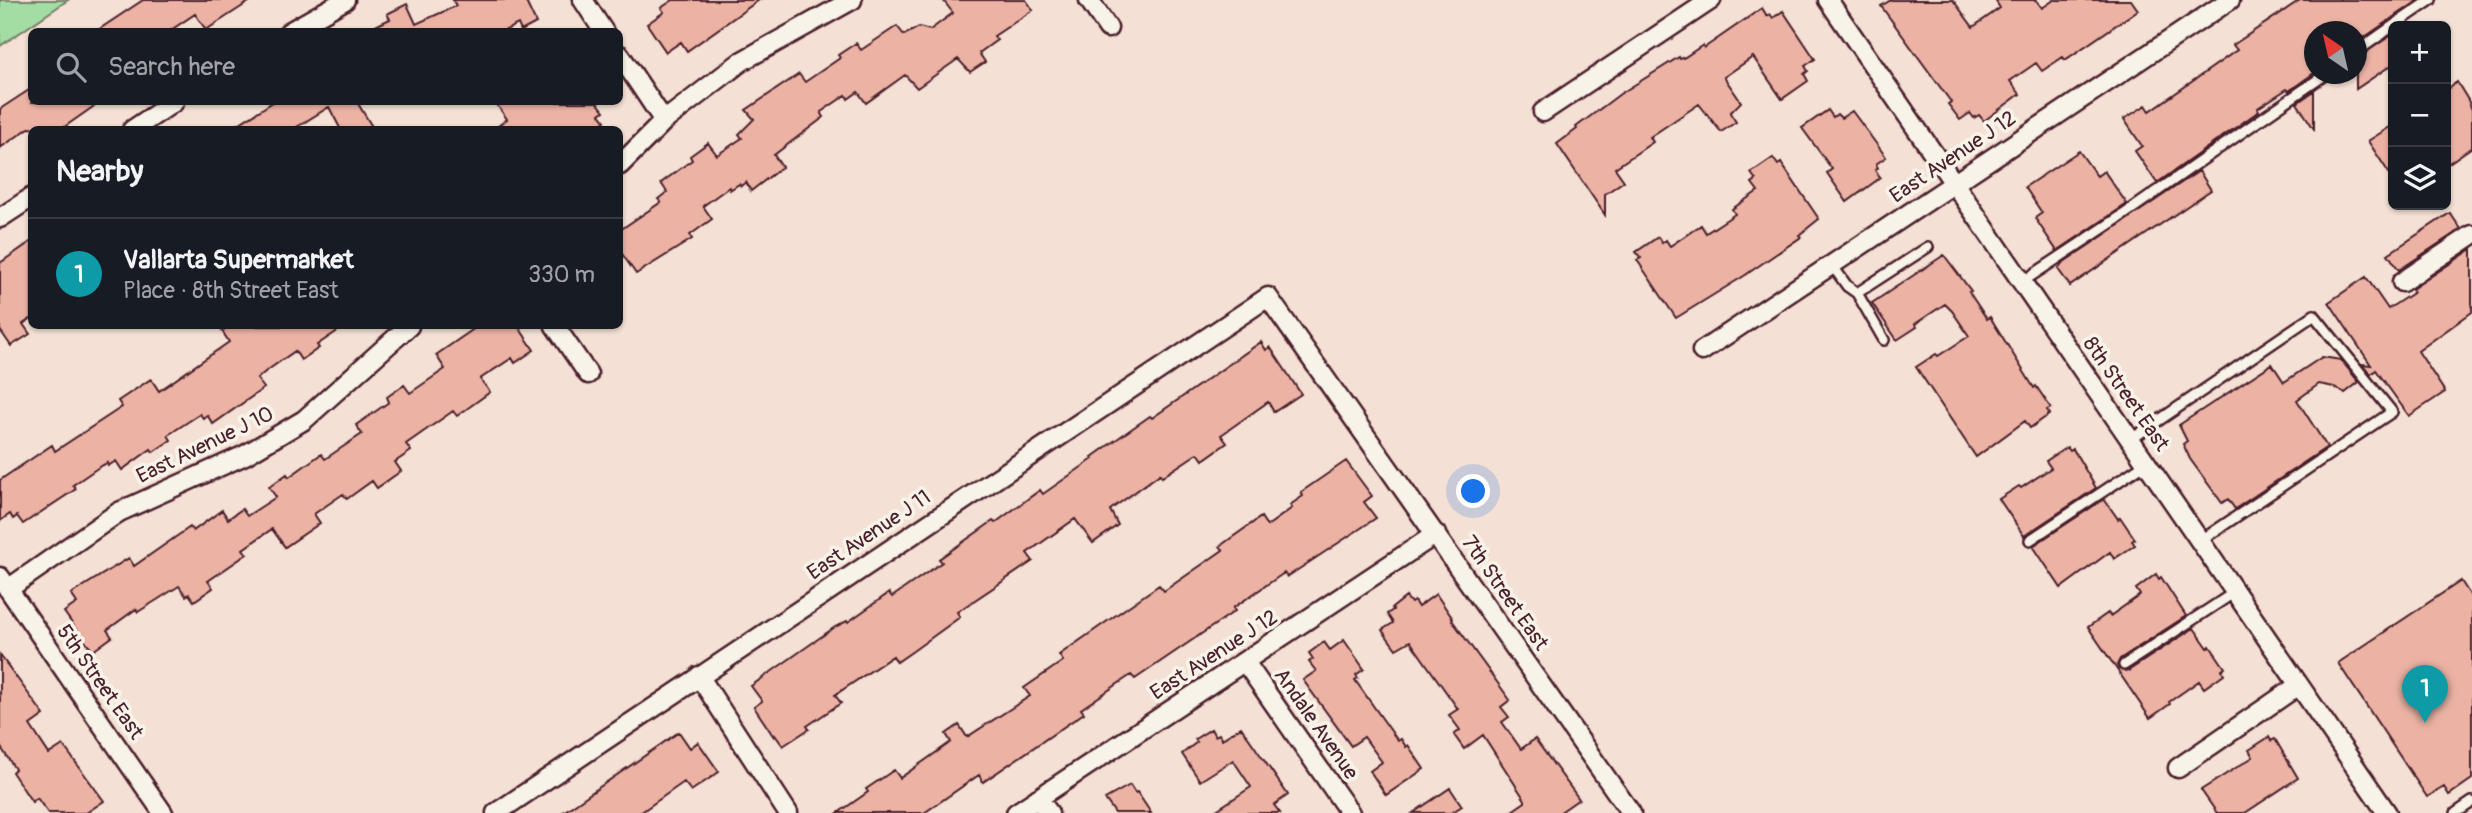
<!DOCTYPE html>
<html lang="en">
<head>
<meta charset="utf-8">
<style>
	:root { --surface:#171b24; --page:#242831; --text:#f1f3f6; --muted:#9ea1a6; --line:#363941; --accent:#0b8043 }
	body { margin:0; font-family:Pangolin,sans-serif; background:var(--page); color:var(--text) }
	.controls { position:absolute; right:21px; top:21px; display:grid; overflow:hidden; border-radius:10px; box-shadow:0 2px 5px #0004 }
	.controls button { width:63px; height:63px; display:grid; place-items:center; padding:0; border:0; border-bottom:2px solid var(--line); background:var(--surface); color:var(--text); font:35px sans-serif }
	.compass { position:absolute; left:2304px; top:21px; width:63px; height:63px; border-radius:50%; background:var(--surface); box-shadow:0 2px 5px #0004; rotate:326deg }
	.you { position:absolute; left:1474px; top:492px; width:24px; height:24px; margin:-18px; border:5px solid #fff; border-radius:50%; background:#1a73e8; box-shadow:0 0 0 10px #1a73e833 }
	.badge { display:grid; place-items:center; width:46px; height:46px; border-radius:50%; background:var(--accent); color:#fff; font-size:23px; font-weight:700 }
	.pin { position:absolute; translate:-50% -58px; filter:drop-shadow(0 2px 4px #0008) }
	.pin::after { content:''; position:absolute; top:37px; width:24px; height:21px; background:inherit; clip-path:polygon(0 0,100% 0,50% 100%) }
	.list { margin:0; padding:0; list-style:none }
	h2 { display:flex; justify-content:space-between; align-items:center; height:91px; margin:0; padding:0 28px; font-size:30px }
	h2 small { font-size:23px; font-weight:400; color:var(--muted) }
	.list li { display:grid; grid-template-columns:46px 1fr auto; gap:21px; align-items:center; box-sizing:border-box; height:112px; padding:0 28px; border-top:2px solid var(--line) }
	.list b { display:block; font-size:26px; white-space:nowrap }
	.list p { margin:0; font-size:23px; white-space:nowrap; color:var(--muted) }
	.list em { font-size:23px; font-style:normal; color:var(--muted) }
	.icon { flex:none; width:38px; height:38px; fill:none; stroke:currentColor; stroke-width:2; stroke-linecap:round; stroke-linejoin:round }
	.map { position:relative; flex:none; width:2472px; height:813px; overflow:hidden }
	.search { position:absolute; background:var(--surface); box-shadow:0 2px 5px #0004; left:28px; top:28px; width:595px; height:77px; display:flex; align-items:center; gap:18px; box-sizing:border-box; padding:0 24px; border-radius:10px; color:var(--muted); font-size:26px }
	.panel { position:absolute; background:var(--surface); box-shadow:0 2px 5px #0004; left:28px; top:126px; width:595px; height:203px; border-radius:10px }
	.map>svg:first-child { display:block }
</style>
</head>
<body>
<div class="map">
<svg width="2472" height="813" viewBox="0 0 2472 813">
	<rect width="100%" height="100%" fill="#f4e0d4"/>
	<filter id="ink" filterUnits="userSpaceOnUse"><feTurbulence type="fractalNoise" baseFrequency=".0143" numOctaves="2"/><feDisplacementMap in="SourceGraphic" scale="14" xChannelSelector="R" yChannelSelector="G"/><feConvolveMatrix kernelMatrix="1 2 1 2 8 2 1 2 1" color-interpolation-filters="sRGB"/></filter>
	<g filter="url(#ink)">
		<path fill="#a3dda3" stroke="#767e67" stroke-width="2" d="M 0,0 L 68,0 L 0,46 Z"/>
		<path fill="#ecb3a5" stroke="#4a1f2b" stroke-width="2" d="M 143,0 L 252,0 L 206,30 L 195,14 L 168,32 L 95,32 Z
			M 453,0 L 525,0 L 536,23 L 521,31 L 518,24 L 502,32 L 363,32 L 390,19 L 387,14 L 407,4 L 416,24 L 456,6 Z
			M 673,0 L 759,0 L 687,51 L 681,42 L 666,52 L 647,24 L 664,12 L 661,8 Z
			M 943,0 L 1026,0 L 1033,10 L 994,36 L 997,40 L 979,53 L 985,62 L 970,72 L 958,59 L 917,88 L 905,75 L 866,103 L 858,92 L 848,99 L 846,95 L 821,112 L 824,117 L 774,155 L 782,167 L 751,191 L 746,182 L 741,186 L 739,184 L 730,190 L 729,187 L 703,206 L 712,219 L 690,235 L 692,239 L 636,274 L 620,251 L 620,230 L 661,202 L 658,199 L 667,192 L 661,183 L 692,160 L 690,156 L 708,143 L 717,155 L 742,138 L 739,134 L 754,119 L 746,110 L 799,74 L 805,82 L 840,58 L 838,55 L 856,43 L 861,50 L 897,26 L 904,35 L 919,27 L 930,30 L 953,13 Z
			M 1891,0 L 1953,0 L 1973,27 L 2000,8 L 1995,0 L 2036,0 L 2042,8 L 2054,0 L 2131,0 L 2138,10 L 2065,60 L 2063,57 L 2042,71 L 2036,63 L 2010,81 L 2020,94 L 1984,121 L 1979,115 L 1974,118 L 1970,113 L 1960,120 L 1948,104 L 1951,102 L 1881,6 Z
			M 2300,0 L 2419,0 L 2356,43 L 2356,32 L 2314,32 L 2314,73 L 2289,91 L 2287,89 L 2258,108 L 2259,111 L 2157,183 L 2135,151 L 2142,146 L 2124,119 L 2146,105 L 2150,111 L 2237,50 L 2233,45 Z
			M 1762,8 L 1767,16 L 1770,14 L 1773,18 L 1783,11 L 1815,59 L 1805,66 L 1808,71 L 1804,74 L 1808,81 L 1782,99 L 1753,57 L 1724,77 L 1741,102 L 1730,113 L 1736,122 L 1721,132 L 1699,104 L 1650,137 L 1653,142 L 1615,168 L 1624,181 L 1605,194 L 1605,215 L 1557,144 L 1577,129 L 1576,127 L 1620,94 L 1679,57 L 1680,59 L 1685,57 L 1703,45 L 1704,48 Z
			M 2393,34 L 2393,64 L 2356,89 L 2356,59 Z
			M 2457,82 L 2468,100 L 2472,110 L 2472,147 L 2446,165 L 2446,90 Z
			M 32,88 L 32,102 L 100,102 L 60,130 L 29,128 L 0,148 L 0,109 Z
			M 2314,91 L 2314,129 L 2297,103 Z
			M 273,102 L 357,102 L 374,130 L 341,130 L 329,107 L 292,130 L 229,130 Z
			M 495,102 L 597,102 L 604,111 L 600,114 L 605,121 L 593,130 L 493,130 L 507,119 Z
			M 1828,110 L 1833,117 L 1837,114 L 1841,118 L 1852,111 L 1886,157 L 1876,164 L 1878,168 L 1875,170 L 1880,178 L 1847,202 L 1827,173 L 1832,169 L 1802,128 Z
			M 2393,125 L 2393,179 L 2368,141 Z
			M 2079,151 L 2097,176 L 2104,171 L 2127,204 L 2057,251 L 2035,218 L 2042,213 L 2025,187 Z
			M 1773,158 L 1778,165 L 1781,163 L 1819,219 L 1799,235 L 1801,237 L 1744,276 L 1676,318 L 1637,260 L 1641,258 L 1636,252 L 1658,237 L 1662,243 L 1666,240 L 1670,246 L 1701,225 L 1706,233 L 1735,214 L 1732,209 L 1758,191 L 1752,183 L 1756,180 L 1751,173 Z
			M 2199,171 L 2211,190 L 2070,286 L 2058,269 L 2064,262 Z
			M 2450,213 L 2461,229 L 2399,270 L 2388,254 Z
			M 32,241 L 32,318 L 23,324 L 30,334 L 11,346 L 0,330 L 0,263 Z
			M 2472,249 L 2472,312 L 2418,351 L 2445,392 L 2409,416 L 2376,370 L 2371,374 L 2362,364 L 2371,365 L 2329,302 L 2366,277 L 2388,309 L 2414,292 L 2412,289 Z
			M 1944,255 L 1971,291 L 1969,292 L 1987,319 L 1990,317 L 2034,388 L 2036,386 L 2051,408 L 2047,410 L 2050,414 L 2030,428 L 2025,421 L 1976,457 L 1916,367 L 1936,354 L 1938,356 L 1969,336 L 1952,311 L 1945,304 L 1915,324 L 1917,327 L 1897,340 L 1872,303 Z
			M 230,326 L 345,326 L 317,345 L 319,348 L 301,360 L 295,351 L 265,372 L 257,379 L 264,388 L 213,424 L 207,415 L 203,418 L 200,414 L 168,435 L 171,440 L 153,452 L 151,449 L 122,470 L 116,461 L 108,466 L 107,463 L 99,467 L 73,485 L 76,489 L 23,524 L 17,516 L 13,519 L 10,514 L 0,521 L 0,480 L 52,445 L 55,451 L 122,407 L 118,401 L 151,379 L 159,391 L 229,342 L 222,331 Z
			M 478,326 L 518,326 L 534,350 L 515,363 L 512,358 L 480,379 L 490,392 L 457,416 L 453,411 L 406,444 L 411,451 L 395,462 L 401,471 L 377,488 L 372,481 L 347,499 L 343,494 L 314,514 L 320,523 L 285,547 L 272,529 L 243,549 L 247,554 L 208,581 L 213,588 L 194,601 L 189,594 L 186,596 L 179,586 L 138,612 L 136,609 L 107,630 L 112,637 L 93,651 L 83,639 L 64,612 L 77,603 L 71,594 L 129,558 L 134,566 L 190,527 L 193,531 L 222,510 L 228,519 L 242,509 L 247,516 L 276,497 L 269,487 L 287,474 L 289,477 L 321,454 L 325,459 L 362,434 L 356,425 L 389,402 L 387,397 L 404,385 L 410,393 L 445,369 L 436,355 Z
			M 1261,342 L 1266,350 L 1270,347 L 1301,394 L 1274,412 L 1268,402 L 1224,433 L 1221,435 L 1227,443 L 1203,460 L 1198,453 L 1162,477 L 1160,474 L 1110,510 L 1118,525 L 1093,543 L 1075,519 L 1027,553 L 1033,561 L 957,612 L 960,617 L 913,651 L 897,662 L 893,656 L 835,695 L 841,703 L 807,726 L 809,729 L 783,746 L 775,735 L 774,737 L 754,707 L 762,701 L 751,686 L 835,627 L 847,621 L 848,622 L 889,593 L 892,597 L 942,562 L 939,559 L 993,521 L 995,523 L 1040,490 L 1043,494 L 1093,459 L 1092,457 L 1117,439 L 1150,416 L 1152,418 Z
			M 2322,357 L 2341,360 L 2359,382 L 2345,393 L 2334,387 L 2319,384 L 2297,400 L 2327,447 L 2235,509 L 2228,499 L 2222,503 L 2190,459 L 2183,444 L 2187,441 L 2179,425 L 2272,364 L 2284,382 Z
			M 2067,447 L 2070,451 L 2073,449 L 2096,488 L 2024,536 L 1999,499 L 2019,486 L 2021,488 L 2051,468 L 2046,461 Z
			M 1346,461 L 1372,496 L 1364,502 L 1376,518 L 1355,532 L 1287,577 L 1284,573 L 1233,608 L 1235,611 L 1135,679 L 1131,675 L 1081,709 L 1084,713 L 983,782 L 979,775 L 924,813 L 838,813 L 868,792 L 866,789 L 894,770 L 900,778 L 951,742 L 946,734 L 959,725 L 967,737 L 1030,696 L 1024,688 L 1063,661 L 1059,655 L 1159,585 L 1164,591 L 1223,550 L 1220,546 L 1261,517 L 1267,526 L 1292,508 L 1290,505 L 1303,496 L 1301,492 Z
			M 2104,499 L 2118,519 L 2120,517 L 2135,539 L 2132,541 L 2135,545 L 2114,559 L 2110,552 L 2061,588 L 2033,546 Z
			M 2156,574 L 2159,579 L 2161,577 L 2186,616 L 2120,659 L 2117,665 L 2119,669 L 2128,671 L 2194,628 L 2208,648 L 2210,646 L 2225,668 L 2222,670 L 2224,674 L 2204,688 L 2199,681 L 2169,702 L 2170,704 L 2150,718 L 2088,627 L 2108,613 L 2110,616 L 2140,595 L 2136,589 Z
			M 2461,581 L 2472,598 L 2472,779 L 2449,795 L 2444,787 L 2427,797 L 2338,663 Z
			M 1436,594 L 1453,619 L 1452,620 L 1510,700 L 1501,707 L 1509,717 L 1502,722 L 1521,749 L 1535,739 L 1579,799 L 1559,813 L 1509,813 L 1525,802 L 1525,800 L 1483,735 L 1464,749 L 1454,735 L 1460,730 L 1449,715 L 1458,709 L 1410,641 L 1396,649 L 1382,630 L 1393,623 L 1387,614 L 1393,610 L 1392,608 L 1406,597 L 1411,603 L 1414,601 L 1418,607 Z
			M 1344,640 L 1364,669 L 1356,675 L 1358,678 L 1355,680 L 1398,741 L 1401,739 L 1406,747 L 1408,745 L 1424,769 L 1386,795 L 1370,771 L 1382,762 L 1364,737 L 1351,746 L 1303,680 L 1316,671 L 1309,662 L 1313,659 L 1309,653 L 1324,642 L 1330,650 Z
			M 0,655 L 44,715 L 30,725 L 49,754 L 63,745 L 104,801 L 86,813 L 48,813 L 37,798 L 32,802 L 12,772 L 15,769 L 0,746 Z
			M 1241,727 L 1288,795 L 1274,805 L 1280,813 L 1212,813 L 1251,787 L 1233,760 L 1200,781 L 1182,754 L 1197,742 L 1195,739 L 1211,729 L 1215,736 L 1219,734 L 1222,739 Z
			M 679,732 L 690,748 L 698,742 L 719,772 L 691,791 L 684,782 L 640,813 L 562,813 Z
			M 2269,737 L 2271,741 L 2275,739 L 2298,778 L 2245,813 L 2217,813 L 2201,790 L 2253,757 L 2249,750 Z
			M 1130,785 L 1135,793 L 1137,792 L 1151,813 L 1115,813 L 1105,799 Z
			M 1450,788 L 1462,806 L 1451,813 L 1413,813 Z"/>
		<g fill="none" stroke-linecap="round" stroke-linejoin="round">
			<g stroke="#4a1f2b" stroke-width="14">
				<path id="lane" d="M 2393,26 L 2431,0
					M 2356,52 L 2393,26
					M 1832,265 L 1847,286 L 1857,293 L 1928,247
					M 2022,282 L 2126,213 L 2326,74
					M 1857,293 L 1884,340
					M 2130,440 L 2314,315 L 2392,412 L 2200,541
					M 2030,540 L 2146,463
					M 2124,665 L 2235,592
					M 2456,813 L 2472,802"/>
			</g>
			<g stroke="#4a1f2b" stroke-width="23">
				<path id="street" d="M 583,0 L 604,32
					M 1089,0 L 1108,28
					M 1828,0 L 2387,813
					M 289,32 L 345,0
					M 620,55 L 664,121
					M 1543,112 L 1711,0
					M 132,130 L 174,102
					M 620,165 L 664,121 L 742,61 L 852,0
					M 0,218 L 32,197
					M 2402,282 L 2472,235
					M 555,326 L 588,374
					M 1702,351 L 2230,0
					M 0,577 L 163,813
					M 8,589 L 119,512 L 245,455 L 304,420 L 409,326
					M 1245,662 L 1350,813
					M 699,676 L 788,813
					M 2178,768 L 2299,685
					M 1038,798 L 1049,813
					M 496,813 L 1268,297 L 1631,813
					M 1016,813 L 1436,534"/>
			</g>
			<use href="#lane" stroke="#f7f3e8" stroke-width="9"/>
			<use href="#street" stroke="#f7f3e8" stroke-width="18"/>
		</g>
	</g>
	<g text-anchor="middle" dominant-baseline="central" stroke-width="7" stroke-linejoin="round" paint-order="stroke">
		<g font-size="21" fill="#4a1f2b" stroke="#f7f3e8">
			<text transform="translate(1953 157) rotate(-34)">East Avenue J 12</text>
			<text transform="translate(2126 394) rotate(55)">8th Street East</text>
			<text transform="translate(205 445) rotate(-26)">East Avenue J 10</text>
			<text transform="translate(869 535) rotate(-34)">East Avenue J 11</text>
			<text transform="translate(1505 593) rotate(55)">7th Street East</text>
			<text transform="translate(1214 655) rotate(-33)">East Avenue J 12</text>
			<text transform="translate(100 682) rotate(55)">5th Street East</text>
			<text transform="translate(1316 724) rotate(55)">Andale Avenue</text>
		</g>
	</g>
</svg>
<div class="controls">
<button>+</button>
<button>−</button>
<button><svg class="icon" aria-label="layers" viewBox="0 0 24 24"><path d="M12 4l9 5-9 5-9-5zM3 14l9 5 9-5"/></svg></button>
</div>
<svg class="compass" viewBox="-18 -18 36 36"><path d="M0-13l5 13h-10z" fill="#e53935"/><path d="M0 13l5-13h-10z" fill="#9ea1a6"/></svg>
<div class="you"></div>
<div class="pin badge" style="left:2425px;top:723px;background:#0f9aa8">1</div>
<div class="search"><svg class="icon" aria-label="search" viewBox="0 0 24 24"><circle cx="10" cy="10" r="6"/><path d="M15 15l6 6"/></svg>Search here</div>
<section class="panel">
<h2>Nearby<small></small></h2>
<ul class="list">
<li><span class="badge" style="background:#0f9aa8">1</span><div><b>Vallarta Supermarket</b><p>Place · 8th Street East</p></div><em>330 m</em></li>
</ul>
</section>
</div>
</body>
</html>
